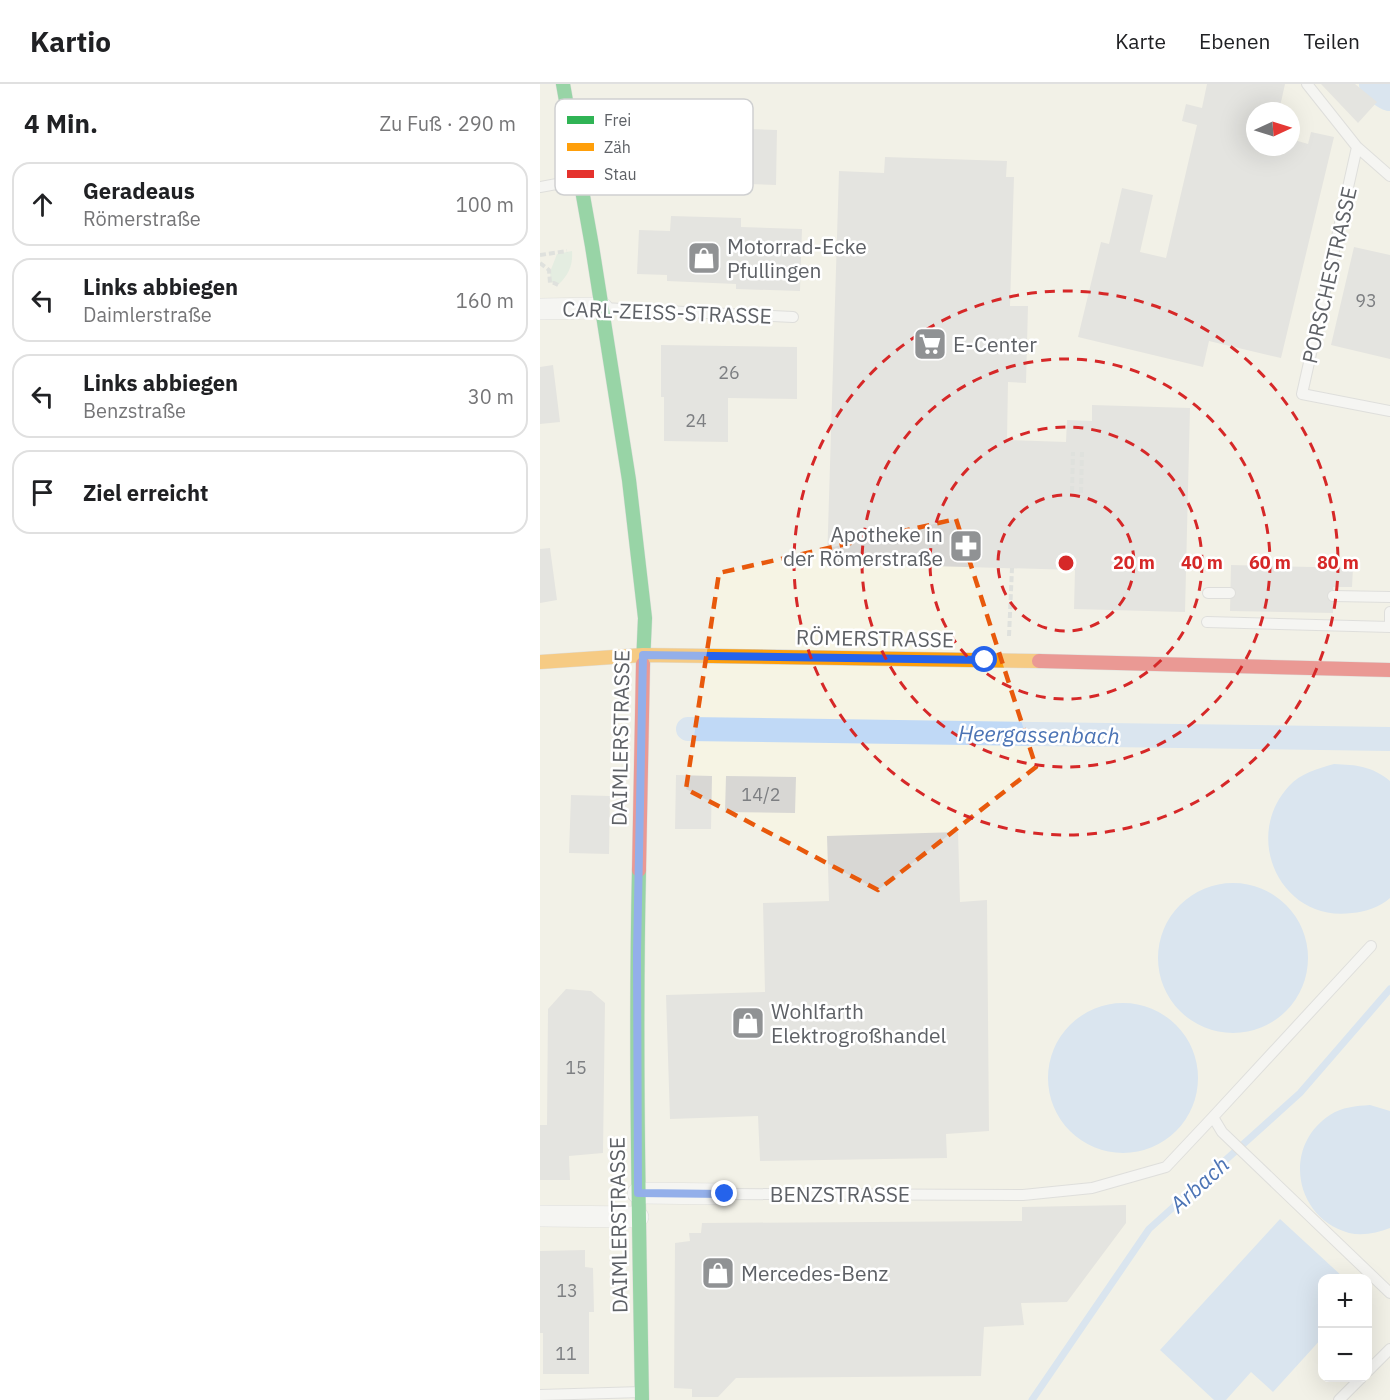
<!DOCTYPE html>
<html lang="de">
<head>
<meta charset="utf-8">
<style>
	:root { --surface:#fff; --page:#f6f6f6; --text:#202124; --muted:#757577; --line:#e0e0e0 }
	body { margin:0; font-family:"IBM Plex Sans",sans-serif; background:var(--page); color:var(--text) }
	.controls { position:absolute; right:18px; bottom:18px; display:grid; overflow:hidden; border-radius:12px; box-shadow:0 6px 24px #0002 }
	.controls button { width:54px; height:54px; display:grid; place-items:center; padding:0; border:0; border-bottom:2px solid var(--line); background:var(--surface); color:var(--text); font:30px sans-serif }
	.compass { position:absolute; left:706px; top:18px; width:54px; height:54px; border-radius:50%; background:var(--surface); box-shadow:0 6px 24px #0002; rotate:86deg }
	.stop { position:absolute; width:18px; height:18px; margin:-14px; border:4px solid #2563eb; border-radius:50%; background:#fff }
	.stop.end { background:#2563eb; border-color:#fff; box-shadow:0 2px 6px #0008 }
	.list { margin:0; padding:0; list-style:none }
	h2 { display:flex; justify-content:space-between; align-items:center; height:78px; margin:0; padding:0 24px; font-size:26px }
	h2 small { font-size:20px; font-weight:400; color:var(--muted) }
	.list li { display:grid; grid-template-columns:39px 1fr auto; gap:18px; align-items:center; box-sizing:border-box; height:84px; margin:0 12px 12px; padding:0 12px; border:2px solid var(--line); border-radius:18px }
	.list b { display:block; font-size:22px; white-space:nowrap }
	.list p { margin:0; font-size:20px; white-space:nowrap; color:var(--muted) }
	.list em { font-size:20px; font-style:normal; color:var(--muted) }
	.icon { flex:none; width:33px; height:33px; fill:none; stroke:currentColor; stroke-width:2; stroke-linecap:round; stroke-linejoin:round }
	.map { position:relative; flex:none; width:850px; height:1316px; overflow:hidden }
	header { display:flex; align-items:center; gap:36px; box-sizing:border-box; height:84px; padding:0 30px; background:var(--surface); border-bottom:2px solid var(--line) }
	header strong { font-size:28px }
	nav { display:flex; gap:33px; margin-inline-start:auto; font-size:21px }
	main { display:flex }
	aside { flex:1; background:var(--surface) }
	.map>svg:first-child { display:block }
</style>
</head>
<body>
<header>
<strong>Kartio</strong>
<nav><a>Karte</a><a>Ebenen</a><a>Teilen</a></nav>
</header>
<main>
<aside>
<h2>4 Min.<small>Zu Fuß · 290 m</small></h2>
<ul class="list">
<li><svg class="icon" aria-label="ahead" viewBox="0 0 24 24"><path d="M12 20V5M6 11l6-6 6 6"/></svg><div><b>Geradeaus</b><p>Römerstraße</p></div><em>100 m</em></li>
<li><svg class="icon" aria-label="left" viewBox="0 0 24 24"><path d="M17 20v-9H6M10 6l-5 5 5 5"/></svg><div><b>Links abbiegen</b><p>Daimlerstraße</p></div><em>160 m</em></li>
<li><svg class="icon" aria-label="left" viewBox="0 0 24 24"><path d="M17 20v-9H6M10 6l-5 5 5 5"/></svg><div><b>Links abbiegen</b><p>Benzstraße</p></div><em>30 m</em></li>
<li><svg class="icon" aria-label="arrive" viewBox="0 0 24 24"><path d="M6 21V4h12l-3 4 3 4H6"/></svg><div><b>Ziel erreicht</b></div></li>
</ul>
</aside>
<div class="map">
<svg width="850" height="1316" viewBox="0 0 850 1316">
	<rect width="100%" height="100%" fill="#eeeee9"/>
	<path fill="#f6f4e4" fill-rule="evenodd" d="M 0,0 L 828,0 L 850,19 L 850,1316 L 0,1316 ZM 715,27 L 751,27 L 751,63 L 715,63 ZM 782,1194 L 828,1194 L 828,1294 L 782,1294 Z"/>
	<path fill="#d7ead7" d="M 32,167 C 33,181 29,190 19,200 L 11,198 L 10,188 L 17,170 Z"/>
	<path fill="#c0d9f6" d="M 794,680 C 816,681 832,682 850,697 L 850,814 C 840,823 825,828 812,829 C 742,839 701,754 749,702 C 761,689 777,685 794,680 Z
		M618 874a75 75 0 1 1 150 0a75 75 0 1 1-150 0Z
		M508 994a75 75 0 1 1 150 0a75 75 0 1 1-150 0Z
		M 830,1021 L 850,1027 L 850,1144 C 837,1149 823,1152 809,1149 C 754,1134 742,1062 790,1031 C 802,1023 816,1022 830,1021 Z
		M 740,1135 L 804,1194 L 782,1194 L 782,1254 L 733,1308 L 711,1288 L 686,1316 L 674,1316 L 620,1266 Z"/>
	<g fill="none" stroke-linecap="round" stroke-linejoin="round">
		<path stroke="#c0d9f6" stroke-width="7" d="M 492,1316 L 609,1145 L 760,1009 L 850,905"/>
		<path stroke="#c0d9f6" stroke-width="24" d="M 148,645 L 850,655"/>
		<path stroke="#c0d9f6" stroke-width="40" d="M 839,0 L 850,7"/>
	</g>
	<path fill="#d8d7d4" d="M 667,0 L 745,0 L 739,27 L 715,27 L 715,63 L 751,63 L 751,55 L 768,60 L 771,48 L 794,53 L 741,274 L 669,257 L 663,283 L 538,253 L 561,158 L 569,160 L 582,104 L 613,111 L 600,168 L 626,174 L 657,41 L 642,37 L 646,20 L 662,24 Z
		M 781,0 L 815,0 L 837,18 L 818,39 Z
		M 144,43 L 237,46 L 236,101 L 142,98 Z
		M 345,73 L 467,77 L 466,93 L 474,93 L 470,222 L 488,222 L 486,299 L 468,298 L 467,356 L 526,358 L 527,336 L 552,337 L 552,321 L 650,324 L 645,528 L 534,525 L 535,486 L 287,479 L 299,87 L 344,89 Z
		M 131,132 L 201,134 L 201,143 L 262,145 L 260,207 L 196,205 L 196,200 L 127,197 L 127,191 L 97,190 L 99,146 L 130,147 Z
		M 814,163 L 850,171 L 850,275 L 791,261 Z
		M 121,261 L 257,263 L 257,315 L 188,314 L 188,358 L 124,357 L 124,313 L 121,313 Z
		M 13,281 L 20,338 L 0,340 L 0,283 Z
		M 10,464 L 17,516 L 0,519 L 0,465 Z
		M 691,481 L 813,484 L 812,503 L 793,503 L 793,529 L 690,527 Z
		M 136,691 L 172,692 L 171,745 L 135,745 Z
		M 186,692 L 256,693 L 255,729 L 185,728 Z
		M 31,711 L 70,712 L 69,770 L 29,769 Z
		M 418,748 L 420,818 L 447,816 L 449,1047 L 406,1050 L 407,1074 L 220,1077 L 218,1032 L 130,1035 L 126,911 L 225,908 L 223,819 L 289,817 L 287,752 Z
		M 26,905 L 51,907 L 65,919 L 63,1069 L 29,1072 L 30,1096 L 0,1096 L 0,1041 L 7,1041 L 8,925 Z
		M 586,1121 L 586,1139 L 527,1218 L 481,1219 L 484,1241 L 444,1243 L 441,1292 L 196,1294 L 178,1313 L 152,1313 L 152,1305 L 134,1304 L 135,1159 L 150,1157 L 149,1149 L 161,1149 L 162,1139 L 482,1137 L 482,1123 Z
		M 45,1166 L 45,1183 L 53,1184 L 54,1228 L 49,1228 L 49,1290 L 3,1290 L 3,1249 L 0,1249 L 0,1167 Z"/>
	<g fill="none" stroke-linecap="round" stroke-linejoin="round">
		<g stroke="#cbcbcb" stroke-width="12">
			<path id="lane" d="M 767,0 L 817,63 L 762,310 L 850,327
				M 817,63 L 850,92
				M 0,103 L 38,96
				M 62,224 L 253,233
				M 668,509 L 690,509
				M 793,512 L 850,513
				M 667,538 L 850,543 L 850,528
				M 831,862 L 673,1033 L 682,1048 L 850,1209
				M 185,1110 L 483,1111 L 552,1104 L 626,1083 L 673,1033
				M 828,1287 L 850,1265
				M 0,1311 L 102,1308
				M 799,1316 L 821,1294"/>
		</g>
		<g stroke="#cbcbcb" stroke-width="22">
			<path id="street" d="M 0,225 L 62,224
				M 98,1109 L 185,1110
				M 0,1132 L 98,1133"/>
		</g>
		<g stroke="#ccc" stroke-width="15">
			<path id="fast" d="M 23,0 L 52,162 L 89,396 L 105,534 L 103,580
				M 99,786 C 95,962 99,1139 102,1316"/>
		</g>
		<g stroke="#ccc" stroke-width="15">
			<path id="slow" d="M 0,578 L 103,571 L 499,577"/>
		</g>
		<g stroke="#ccc" stroke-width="15">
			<path id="jam" d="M 499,577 L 850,586
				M 99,786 L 103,580"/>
		</g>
		<path stroke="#ccd0ce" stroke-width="4" stroke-dasharray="6 3" stroke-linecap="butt" d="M 0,171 L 27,167
			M 0,179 L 9,186 L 10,199 L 14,199 L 20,202
			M 532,408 L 533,368
			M 541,409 L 542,368
			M 469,552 L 472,484"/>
		<use href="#lane" stroke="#fcfcfc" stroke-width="10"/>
		<use href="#street" stroke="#fcfcfc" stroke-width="21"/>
		<use href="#fast" stroke="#30b455" stroke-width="14"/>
		<use href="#slow" stroke="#ff9f0a" stroke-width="14"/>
		<use href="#jam" stroke="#e5322d" stroke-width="14"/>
	</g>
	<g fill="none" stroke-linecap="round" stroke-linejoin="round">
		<path stroke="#2563eb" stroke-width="8" d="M 185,1110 L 98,1109 L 97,869 L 103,571 L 445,576"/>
	</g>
	<path d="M0 0H850V1316H0ZM 416,435 L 496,683 L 338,806 L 146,705 L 179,489 Z" fill="#eeeee9" fill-opacity=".55" fill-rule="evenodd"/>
	<path fill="none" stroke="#e8590c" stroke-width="4.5" stroke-dasharray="12 8" stroke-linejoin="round" d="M 416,435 L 496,683 L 338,806 L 146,705 L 179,489 Z"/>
	<g fill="none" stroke="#d62828" stroke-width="3" stroke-dasharray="10 8">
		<circle cx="526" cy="479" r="68"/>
		<circle cx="526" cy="479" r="136"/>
		<circle cx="526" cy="479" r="204"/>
		<circle cx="526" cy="479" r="272"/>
	</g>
	<defs>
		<g id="shop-square" transform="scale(1.725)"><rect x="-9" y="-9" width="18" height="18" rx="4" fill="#909294" stroke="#fff"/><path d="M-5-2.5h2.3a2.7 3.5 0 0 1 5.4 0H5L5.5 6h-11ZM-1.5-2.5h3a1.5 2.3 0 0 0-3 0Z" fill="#fff"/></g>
		<g id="supermarket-square" transform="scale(1.725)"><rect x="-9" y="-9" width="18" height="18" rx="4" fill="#909294" stroke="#fff"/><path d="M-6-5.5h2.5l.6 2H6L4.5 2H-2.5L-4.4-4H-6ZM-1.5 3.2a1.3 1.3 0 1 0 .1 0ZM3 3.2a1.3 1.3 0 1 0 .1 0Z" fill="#fff"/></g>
		<g id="pharmacy-square" transform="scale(1.725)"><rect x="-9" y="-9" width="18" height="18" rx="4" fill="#909294" stroke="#fff"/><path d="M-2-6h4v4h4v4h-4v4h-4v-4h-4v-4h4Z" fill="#fff"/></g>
	</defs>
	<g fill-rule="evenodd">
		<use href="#shop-square" x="164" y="174"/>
		<use href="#supermarket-square" x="390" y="260"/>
		<use href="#pharmacy-square" x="426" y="462"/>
		<use href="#shop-square" x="208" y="939"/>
		<use href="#shop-square" x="178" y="1189"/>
	</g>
	<g text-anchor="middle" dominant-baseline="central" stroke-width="5" stroke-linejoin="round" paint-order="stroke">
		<g font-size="18" fill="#7d7f82">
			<text x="826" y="216">93</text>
			<text x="189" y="288">26</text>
			<text x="156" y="336">24</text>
			<text x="221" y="710">14/2</text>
			<text x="36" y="983">15</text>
			<text x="27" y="1206">13</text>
			<text x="26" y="1269">11</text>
		</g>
		<g font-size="21" fill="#5e6166" stroke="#fff" text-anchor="start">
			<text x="187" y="162">Motorrad-Ecke<tspan x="187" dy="24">Pfullingen</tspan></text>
			<text x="413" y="260">E-Center</text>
			<text x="403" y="450" text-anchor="end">Apotheke in<tspan x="403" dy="24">der Römerstraße</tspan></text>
			<text x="231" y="927">Wohlfarth<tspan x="231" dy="24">Elektrogroßhandel</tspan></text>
			<text x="201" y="1189">Mercedes-Benz</text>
		</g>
		<g font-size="21" fill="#5e6166" stroke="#fff">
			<text transform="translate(789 191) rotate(-77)">PORSCHESTRASSE</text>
			<text transform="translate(127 228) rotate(2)">CARL-ZEISS-STRASSE</text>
			<text transform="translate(335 554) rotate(1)">RÖMERSTRASSE</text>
			<text transform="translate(80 654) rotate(-89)">DAIMLERSTRASSE</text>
			<text x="300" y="1110">BENZSTRASSE</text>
			<text transform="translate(78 1141) rotate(-91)">DAIMLERSTRASSE</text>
		</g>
		<g font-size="22" font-style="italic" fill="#4c74b5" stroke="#fff">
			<text transform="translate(499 650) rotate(1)">Heergassenbach</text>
			<text transform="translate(659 1100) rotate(-42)">Arbach</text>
		</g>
	</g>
	<rect x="15" y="15" width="198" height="96" rx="9" fill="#fff" stroke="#cfd0d1" stroke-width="1.5"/>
	<rect x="27" y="32" width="27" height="8" fill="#30b455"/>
	<rect x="27" y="59" width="27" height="8" fill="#ff9f0a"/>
	<rect x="27" y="86" width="27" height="8" fill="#e5322d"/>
	<g font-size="16" fill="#5e6166">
		<text x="64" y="42">Frei</text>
		<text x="64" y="69">Zäh</text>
		<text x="64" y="96">Stau</text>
	</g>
	<circle cx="526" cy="479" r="9" fill="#d62828" stroke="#fff" stroke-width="3"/>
	<g font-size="18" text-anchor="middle" font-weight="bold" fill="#d62828" stroke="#fff" stroke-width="5" stroke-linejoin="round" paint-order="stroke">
		<text x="594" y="485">20 m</text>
		<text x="662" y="485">40 m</text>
		<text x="730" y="485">60 m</text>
		<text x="798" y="485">80 m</text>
	</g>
</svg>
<div class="controls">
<button>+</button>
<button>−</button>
</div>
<svg class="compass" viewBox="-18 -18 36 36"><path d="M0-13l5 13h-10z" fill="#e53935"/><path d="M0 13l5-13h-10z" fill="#757577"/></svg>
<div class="stop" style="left:445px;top:576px"></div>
<div class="stop end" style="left:185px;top:1110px"></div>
</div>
</main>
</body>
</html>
